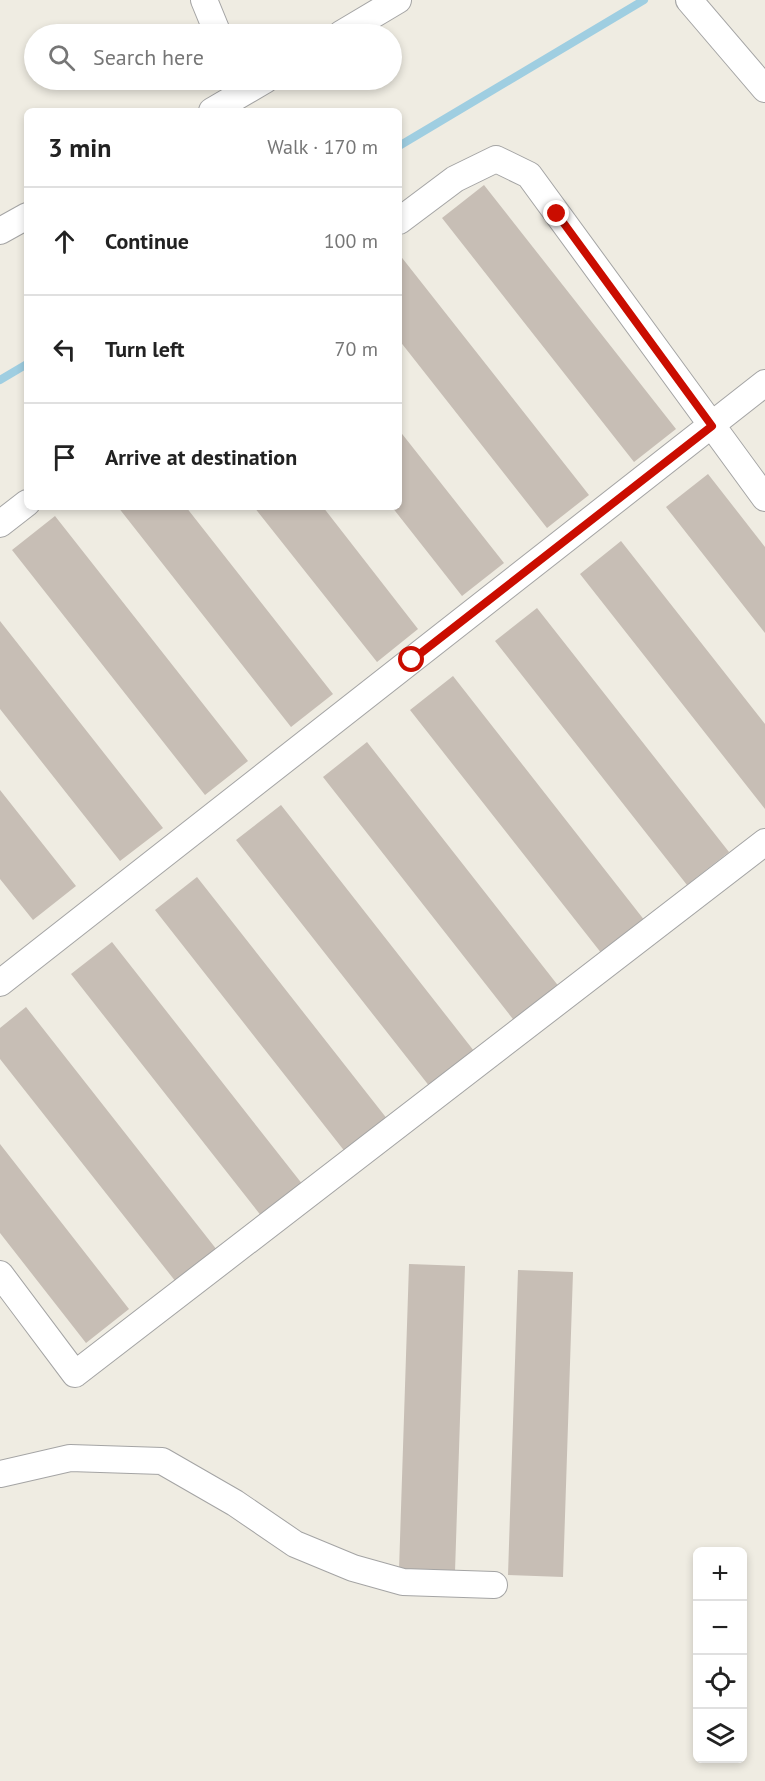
<!DOCTYPE html>
<html lang="en">
<head>
<meta charset="utf-8">
<style>
	:root { --surface:#fff; --page:#f2f2f2; --text:#222; --muted:#767676; --line:#e0e0e0 }
	body { margin:0; font-family:"PT Sans",sans-serif; background:var(--page); color:var(--text) }
	.controls { position:absolute; right:18px; bottom:18px; display:grid; overflow:hidden; border-radius:9px; box-shadow:0 3px 9px #0003 }
	.controls button { width:54px; height:54px; display:grid; place-items:center; padding:0; border:0; border-bottom:2px solid var(--line); background:var(--surface); color:var(--text); font:30px sans-serif }
	.stop { position:absolute; width:18px; height:18px; margin:-14px; border:4px solid #ca0d00; border-radius:50%; background:#fff }
	.stop.end { background:#ca0d00; border-color:#fff; box-shadow:0 2px 6px #0008 }
	.list { margin:0; padding:0; list-style:none }
	h2 { display:flex; justify-content:space-between; align-items:center; height:78px; margin:0; padding:0 24px; font-size:26px }
	h2 small { font-size:20px; font-weight:400; color:var(--muted) }
	.list li { display:grid; grid-template-columns:39px 1fr auto; gap:18px; align-items:center; box-sizing:border-box; height:108px; padding:0 24px; border-top:2px solid var(--line) }
	.list b { display:block; font-size:22px; white-space:nowrap }
	.list em { font-size:20px; font-style:normal; color:var(--muted) }
	.icon { flex:none; width:33px; height:33px; fill:none; stroke:currentColor; stroke-width:2; stroke-linecap:round; stroke-linejoin:round }
	.map { position:relative; flex:none; width:765px; height:1781px; overflow:hidden }
	.search { position:absolute; background:var(--surface); box-shadow:0 3px 9px #0003; left:24px; top:24px; width:378px; height:66px; display:flex; align-items:center; gap:15px; box-sizing:border-box; padding:0 21px; border-radius:33px; color:var(--muted); font-size:22px }
	.panel { position:absolute; background:var(--surface); box-shadow:0 3px 9px #0003; left:24px; top:108px; width:378px; height:402px; border-radius:9px }
	.map>svg:first-child { display:block }
</style>
</head>
<body>
<div class="map">
<svg width="765" height="1781" viewBox="0 0 765 1781">
	<rect width="100%" height="100%" fill="#efece2"/>
	<g fill="none" stroke-linecap="round" stroke-linejoin="round">
		<path stroke="#9fcee1" stroke-width="8" d="M 399,146 L 644,0
			M 0,380 L 27,364"/>
	</g>
	<path fill="#c7beb5" d="M 484,185 L 676,429 L 634,462 L 442,218 Z
		M 399,254 L 589,495 L 547,528 L 399,340 Z
		M 399,430 L 504,563 L 462,596 L 392,507 L 399,507 Z
		M 708,474 L 765,547 L 765,633 L 666,507 Z
		M 118,507 L 186,507 L 333,694 L 291,727 Z
		M 254,507 L 323,507 L 418,629 L 377,662 Z
		M 55,516 L 248,761 L 205,795 L 12,550 Z
		M 621,541 L 765,724 L 765,809 L 580,574 Z
		M 537,608 L 729,852 L 687,885 L 495,641 Z
		M 0,621 L 163,828 L 120,861 L 0,709 Z
		M 453,676 L 645,921 L 602,954 L 410,710 Z
		M 367,742 L 560,988 L 516,1023 L 323,777 Z
		M 0,790 L 76,886 L 33,920 L 0,879 Z
		M 281,805 L 474,1051 L 430,1087 L 236,840 Z
		M 197,877 L 388,1120 L 346,1153 L 155,910 Z
		M 112,942 L 303,1185 L 262,1217 L 71,974 Z
		M 26,1007 L 217,1250 L 176,1282 L 0,1059 L 0,1028 Z
		M 0,1144 L 129,1309 L 86,1343 L 0,1233 Z
		M 409,1264 L 465,1266 L 455,1572 L 399,1570 Z
		M 518,1270 L 573,1272 L 563,1577 L 508,1575 Z"/>
	<g fill="none" stroke-linecap="round" stroke-linejoin="round">
		<g stroke="#a4a4a4" stroke-width="28">
			<path id="minor" d="M 204,0 L 218,34
				M 689,0 L 765,89
				M 341,34 L 398,0
				M 212,111 L 265,80
				M 399,221 L 455,179 L 496,159 L 529,175 L 765,498
				M 0,231 L 27,216
				M 0,524 L 27,503
				M 0,983 L 765,383
				M 0,1274 L 75,1374 L 765,842
				M 0,1474 L 70,1458 L 162,1461 L 235,1503 L 295,1544 L 353,1568 L 403,1582 L 494,1585"/>
		</g>
		<use href="#minor" stroke="#fff" stroke-width="26"/>
	</g>
	<g fill="none" stroke-linecap="round" stroke-linejoin="round">
		<path stroke="#ca0d00" stroke-width="8" d="M 412,660 L 712,426 L 557,214"/>
	</g>
</svg>
<div class="controls">
<button>+</button>
<button>−</button>
<button><svg class="icon" aria-label="locate" viewBox="0 0 24 24"><circle cx="12" cy="12" r="6"/><path d="M12 2v4M12 18v4M2 12h4M18 12h4"/></svg></button>
<button><svg class="icon" aria-label="layers" viewBox="0 0 24 24"><path d="M12 4l9 5-9 5-9-5zM3 14l9 5 9-5"/></svg></button>
</div>
<div class="stop" style="left:412px;top:660px"></div>
<div class="stop end" style="left:557px;top:214px"></div>
<div class="search"><svg class="icon" aria-label="search" viewBox="0 0 24 24"><circle cx="10" cy="10" r="6"/><path d="M15 15l6 6"/></svg>Search here</div>
<section class="panel">
<h2>3 min<small>Walk · 170 m</small></h2>
<ul class="list">
<li><svg class="icon" aria-label="ahead" viewBox="0 0 24 24"><path d="M12 20V5M6 11l6-6 6 6"/></svg><div><b>Continue</b></div><em>100 m</em></li>
<li><svg class="icon" aria-label="left" viewBox="0 0 24 24"><path d="M17 20v-9H6M10 6l-5 5 5 5"/></svg><div><b>Turn left</b></div><em>70 m</em></li>
<li><svg class="icon" aria-label="arrive" viewBox="0 0 24 24"><path d="M6 21V4h12l-3 4 3 4H6"/></svg><div><b>Arrive at destination</b></div></li>
</ul>
</section>
</div>
</body>
</html>
